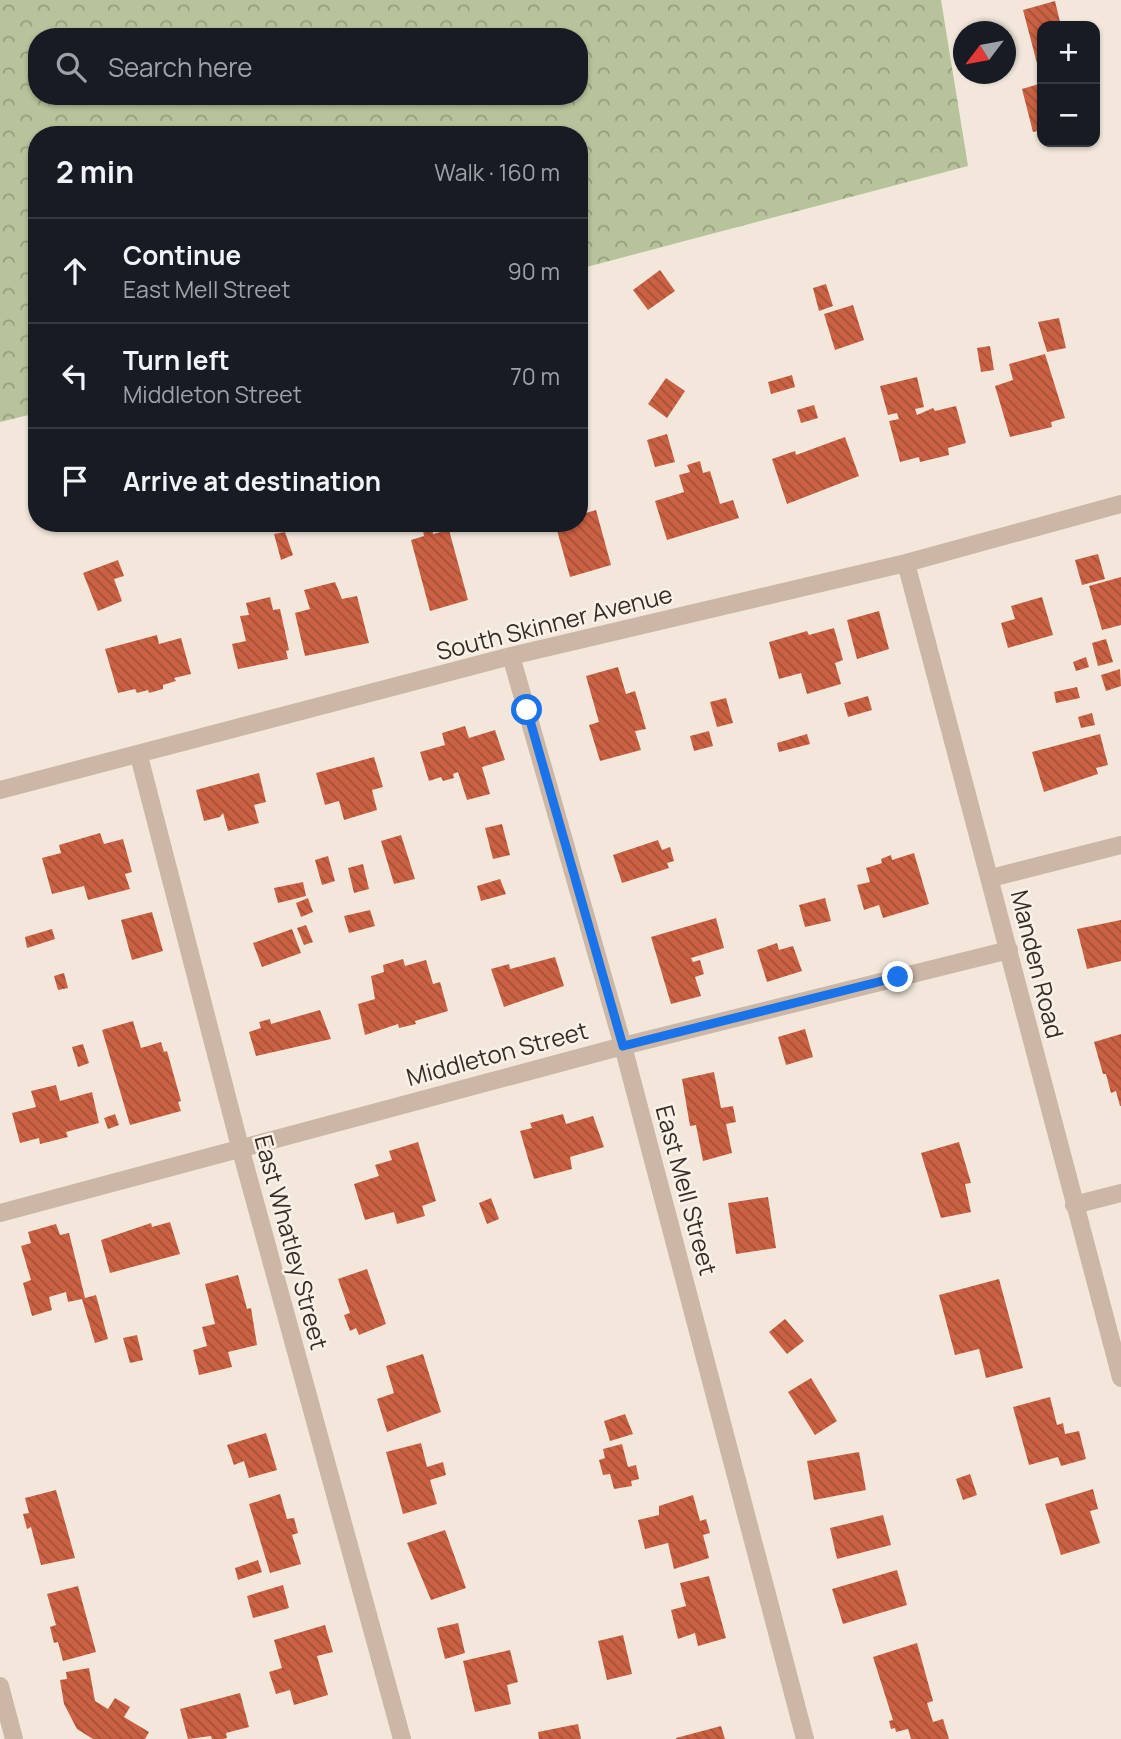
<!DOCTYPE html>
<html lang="en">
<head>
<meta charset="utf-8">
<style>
	:root { --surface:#171b24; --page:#242831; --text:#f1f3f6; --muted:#9ea1a6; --line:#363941 }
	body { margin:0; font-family:Manrope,sans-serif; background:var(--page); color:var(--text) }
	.controls { position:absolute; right:21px; top:21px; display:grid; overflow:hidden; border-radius:14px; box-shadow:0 2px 5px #0004 }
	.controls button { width:63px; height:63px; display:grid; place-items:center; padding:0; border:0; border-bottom:2px solid var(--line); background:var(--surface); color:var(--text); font:35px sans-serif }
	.compass { position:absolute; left:953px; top:21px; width:63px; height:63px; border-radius:50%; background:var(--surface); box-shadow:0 2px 5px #0004; rotate:238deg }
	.stop { position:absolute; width:21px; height:21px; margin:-16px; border:5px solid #1a73e8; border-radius:50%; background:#fff }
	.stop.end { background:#1a73e8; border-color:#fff; box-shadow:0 2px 7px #0008 }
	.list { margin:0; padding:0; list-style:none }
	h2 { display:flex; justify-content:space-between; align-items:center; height:91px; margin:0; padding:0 28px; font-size:30px }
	h2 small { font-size:23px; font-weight:400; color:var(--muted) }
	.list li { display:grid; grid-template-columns:46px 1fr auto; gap:21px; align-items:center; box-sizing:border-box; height:105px; padding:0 28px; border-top:2px solid var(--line) }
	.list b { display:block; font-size:26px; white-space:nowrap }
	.list p { margin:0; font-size:23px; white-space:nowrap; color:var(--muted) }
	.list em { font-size:23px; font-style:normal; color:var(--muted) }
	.icon { flex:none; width:38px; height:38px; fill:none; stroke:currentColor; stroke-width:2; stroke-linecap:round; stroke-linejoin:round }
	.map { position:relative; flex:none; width:1121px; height:1739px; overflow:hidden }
	.search { position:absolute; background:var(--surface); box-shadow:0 2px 5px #0004; left:28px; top:28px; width:560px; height:77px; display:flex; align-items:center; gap:18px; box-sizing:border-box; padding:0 24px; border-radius:28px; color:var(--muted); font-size:26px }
	.panel { position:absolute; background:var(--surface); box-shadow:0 2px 5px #0004; left:28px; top:126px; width:560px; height:406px; border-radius:28px }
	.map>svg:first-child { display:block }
</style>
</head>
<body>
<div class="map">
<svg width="1121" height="1739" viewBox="0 0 1121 1739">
	<defs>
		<pattern id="forest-crowns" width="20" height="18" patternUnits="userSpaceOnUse" patternTransform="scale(1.75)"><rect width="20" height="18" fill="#b6c39b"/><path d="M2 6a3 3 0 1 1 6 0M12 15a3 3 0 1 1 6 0" fill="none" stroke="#959f7e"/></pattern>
		<pattern id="building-back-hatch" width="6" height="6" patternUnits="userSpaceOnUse" patternTransform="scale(1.75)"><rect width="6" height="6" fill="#ca6142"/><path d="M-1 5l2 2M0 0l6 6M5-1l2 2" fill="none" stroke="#a55037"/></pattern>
	</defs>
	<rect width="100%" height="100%" fill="#f3e7db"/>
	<path fill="url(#forest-crowns)" fill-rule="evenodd" d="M 0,0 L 941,0 L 968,166 L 579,269 L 579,135 L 37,135 L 37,413 L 0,422 ZM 37,37 L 579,37 L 579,96 L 37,96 Z"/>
	<path fill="url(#building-back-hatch)" d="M 1055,1 L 1061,26 L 1042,26 L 1042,70 L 1039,71 L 1023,10 Z
		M 1042,83 L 1042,130 L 1033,132 L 1022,89 Z
		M 660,270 L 675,291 L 648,310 L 633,290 Z
		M 826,284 L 833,306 L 819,311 L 813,288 Z
		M 853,305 L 864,340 L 835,350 L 824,314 Z
		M 1059,318 L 1066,348 L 1047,352 L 1038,322 Z
		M 990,346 L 994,370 L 981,372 L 977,348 Z
		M 1045,354 L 1065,418 L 1051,422 L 1052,427 L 1010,437 L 995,386 L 1013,380 L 1009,364 Z
		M 792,375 L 795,387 L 771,394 L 768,382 Z
		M 917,377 L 924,407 L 915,409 L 917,415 L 933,408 L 935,411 L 956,406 L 966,443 L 948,448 L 949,455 L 920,462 L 919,457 L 900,462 L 889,421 L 899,419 L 897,413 L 888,415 L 880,386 Z
		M 666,378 L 685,391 L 667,418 L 648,404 Z
		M 814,405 L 818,418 L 801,423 L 797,410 Z
		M 667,434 L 675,462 L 655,467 L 647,440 Z
		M 845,437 L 859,476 L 787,504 L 772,459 L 795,451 L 796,455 Z
		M 700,461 L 703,473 L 710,471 L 720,504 L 733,500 L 739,518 L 667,540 L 655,501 L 684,492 L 679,475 L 690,472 L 687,465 Z
		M 596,510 L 611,565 L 570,577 L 555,523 L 579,523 L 579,515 Z
		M 432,528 L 433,534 L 449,530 L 468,600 L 430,611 L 411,540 L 424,536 L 423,531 Z
		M 285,532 L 293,555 L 281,560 L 274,534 Z
		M 1098,554 L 1105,579 L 1082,585 L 1075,560 Z
		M 118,560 L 124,576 L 114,579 L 122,601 L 98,611 L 83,573 Z
		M 1121,577 L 1121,625 L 1102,630 L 1089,586 Z
		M 335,582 L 342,599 L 357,596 L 369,643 L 305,656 L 295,613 L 310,609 L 304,590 Z
		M 270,597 L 273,610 L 280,609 L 289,650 L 286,651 L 288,659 L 238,669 L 232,644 L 246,641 L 240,616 L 249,615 L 246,603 Z
		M 1042,597 L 1053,635 L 1008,648 L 1001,623 L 1015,619 L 1011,606 Z
		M 879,611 L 889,649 L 857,659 L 847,620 Z
		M 834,628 L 843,660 L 835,663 L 841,684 L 807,694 L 801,673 L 779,679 L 769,642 L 807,631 L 809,635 Z
		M 157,635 L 159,644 L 181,638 L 191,674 L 174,678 L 176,681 L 163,685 L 163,689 L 149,693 L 148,690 L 137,693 L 135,689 L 118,693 L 105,649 Z
		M 1106,639 L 1113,662 L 1098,666 L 1092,643 Z
		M 1086,657 L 1089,667 L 1076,671 L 1073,662 Z
		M 618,667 L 626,694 L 635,691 L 646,729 L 635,731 L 641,750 L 600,761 L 589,725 L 599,722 L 586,676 Z
		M 1120,669 L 1121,686 L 1106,691 L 1101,675 Z
		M 1077,687 L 1080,698 L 1056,703 L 1054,692 Z
		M 868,696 L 872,710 L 848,717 L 844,703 Z
		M 726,698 L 733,723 L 717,727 L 710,702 Z
		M 1092,713 L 1095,725 L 1081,728 L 1078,717 Z
		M 465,726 L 469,738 L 495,730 L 505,760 L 482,767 L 490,794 L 467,800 L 458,772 L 453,774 L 454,778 L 443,781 L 441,777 L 429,781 L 420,752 L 445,745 L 442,733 Z
		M 709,731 L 713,746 L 694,751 L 690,736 Z
		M 807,734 L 810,744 L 779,752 L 777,743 Z
		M 1100,734 L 1108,765 L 1096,768 L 1098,774 L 1044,792 L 1032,752 Z
		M 374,757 L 383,787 L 372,790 L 377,810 L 344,820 L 339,801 L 325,805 L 316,773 Z
		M 259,773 L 266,802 L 254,805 L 259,823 L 228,831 L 223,813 L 220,817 L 204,821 L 196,790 Z
		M 502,824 L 510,855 L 493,859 L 485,828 Z
		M 100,833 L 104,844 L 123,839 L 132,872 L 125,874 L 130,889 L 88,900 L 84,886 L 52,894 L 42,858 L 61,853 L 59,845 Z
		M 401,835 L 415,879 L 394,884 L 381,841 Z
		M 658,840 L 662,850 L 670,847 L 674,861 L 667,863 L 669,868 L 622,883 L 613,855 Z
		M 914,853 L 929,904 L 883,918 L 879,905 L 864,910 L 857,885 L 870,882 L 866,868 L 882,863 L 881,859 L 891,855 L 892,860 Z
		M 328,856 L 335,881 L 322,885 L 315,860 Z
		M 363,864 L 369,889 L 354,893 L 348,868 Z
		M 500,879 L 506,894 L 481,901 L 477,886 Z
		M 303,882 L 306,896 L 278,903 L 274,888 Z
		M 308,898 L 313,912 L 301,917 L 296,903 Z
		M 825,898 L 831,921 L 805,927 L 799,905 Z
		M 370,910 L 375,926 L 349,933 L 344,916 Z
		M 152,912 L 163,951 L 132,960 L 121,920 Z
		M 716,918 L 724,948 L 691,958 L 693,962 L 700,960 L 704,974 L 695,977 L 701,996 L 671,1004 L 651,937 Z
		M 1121,920 L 1121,961 L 1087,969 L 1077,929 Z
		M 306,925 L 313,942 L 304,945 L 297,928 Z
		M 52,929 L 55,939 L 27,948 L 25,937 Z
		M 292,929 L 301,953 L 262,967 L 253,943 Z
		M 777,943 L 779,950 L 793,946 L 802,971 L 767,982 L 757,950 Z
		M 555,957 L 564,986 L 504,1007 L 491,969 L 509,964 L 510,969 Z
		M 403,959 L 405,966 L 426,960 L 433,984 L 440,982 L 448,1011 L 415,1021 L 416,1024 L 399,1028 L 398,1024 L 365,1035 L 358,1004 L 375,999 L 371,976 L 384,972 L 383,965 Z
		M 64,973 L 68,988 L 58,990 L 54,976 Z
		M 320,1010 L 331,1039 L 256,1056 L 249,1032 L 261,1028 L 259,1022 L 270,1019 L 271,1024 Z
		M 133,1021 L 141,1048 L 161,1042 L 164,1052 L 167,1051 L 181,1101 L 178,1102 L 181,1111 L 130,1125 L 102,1030 Z
		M 805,1029 L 813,1057 L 786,1065 L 778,1037 Z
		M 1121,1034 L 1121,1106 L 1120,1106 L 1116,1091 L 1111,1093 L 1106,1074 L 1103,1074 L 1094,1042 Z
		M 83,1044 L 89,1063 L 78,1067 L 72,1047 Z
		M 714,1072 L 721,1108 L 733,1106 L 736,1122 L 726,1124 L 732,1153 L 703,1161 L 696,1125 L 690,1126 L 682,1079 Z
		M 56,1085 L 60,1101 L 92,1092 L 99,1123 L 66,1132 L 68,1137 L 40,1144 L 39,1138 L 20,1143 L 12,1113 L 36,1107 L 31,1091 Z
		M 115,1114 L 119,1125 L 108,1129 L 104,1118 Z
		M 563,1114 L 566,1124 L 593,1116 L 604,1147 L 570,1157 L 572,1169 L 534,1179 L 520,1131 L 532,1128 L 530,1123 Z
		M 418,1142 L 436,1201 L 422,1206 L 425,1216 L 397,1224 L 394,1212 L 365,1220 L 354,1184 L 379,1176 L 375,1165 L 392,1160 L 389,1151 Z
		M 959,1142 L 971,1183 L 965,1184 L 971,1212 L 941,1218 L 921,1153 Z
		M 768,1197 L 776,1248 L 736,1254 L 728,1203 Z
		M 491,1198 L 499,1219 L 487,1224 L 479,1203 Z
		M 170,1222 L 180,1254 L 110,1273 L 101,1240 L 151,1223 L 152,1227 Z
		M 56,1224 L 60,1235 L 69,1233 L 85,1298 L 96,1295 L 108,1339 L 95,1343 L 82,1299 L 68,1302 L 66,1292 L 49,1297 L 52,1310 L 32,1316 L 23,1283 L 31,1280 L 21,1246 L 31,1243 L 28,1232 Z
		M 367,1269 L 386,1324 L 359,1335 L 356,1328 L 350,1331 L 344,1315 L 350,1313 L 338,1279 Z
		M 238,1275 L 247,1309 L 251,1308 L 257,1345 L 228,1352 L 232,1367 L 199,1375 L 193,1350 L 207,1346 L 202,1327 L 215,1324 L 205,1284 Z
		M 999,1279 L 1023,1368 L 986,1378 L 979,1349 L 955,1355 L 939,1295 Z
		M 785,1319 L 804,1341 L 787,1354 L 769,1332 Z
		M 137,1335 L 143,1360 L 130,1363 L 123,1338 Z
		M 423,1354 L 441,1412 L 387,1432 L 377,1399 L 394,1393 L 386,1366 Z
		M 811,1378 L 837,1421 L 815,1435 L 788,1392 Z
		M 1050,1397 L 1057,1425 L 1063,1423 L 1065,1434 L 1079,1431 L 1086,1459 L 1061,1466 L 1058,1457 L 1029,1465 L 1013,1407 Z
		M 625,1414 L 633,1434 L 610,1441 L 604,1421 Z
		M 266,1433 L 277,1470 L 249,1478 L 244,1461 L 234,1465 L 227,1445 Z
		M 421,1443 L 427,1467 L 443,1462 L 446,1475 L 430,1480 L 437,1504 L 403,1514 L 386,1452 Z
		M 622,1444 L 628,1467 L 636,1465 L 639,1479 L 631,1481 L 632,1486 L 614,1489 L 610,1474 L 603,1475 L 599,1460 L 605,1458 L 603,1449 Z
		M 859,1452 L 866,1490 L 814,1500 L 807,1461 Z
		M 970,1474 L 977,1495 L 963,1500 L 956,1479 Z
		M 1093,1489 L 1098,1509 L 1090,1511 L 1100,1543 L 1061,1555 L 1045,1504 Z
		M 56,1490 L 75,1558 L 41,1565 L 31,1527 L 27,1529 L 23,1514 L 29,1513 L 25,1498 Z
		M 280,1494 L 287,1519 L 294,1518 L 298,1533 L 292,1535 L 301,1564 L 270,1573 L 249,1504 Z
		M 693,1495 L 700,1521 L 706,1519 L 710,1533 L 703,1535 L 709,1558 L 674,1569 L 668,1543 L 645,1549 L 638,1520 L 659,1515 L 659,1506 Z
		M 883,1515 L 891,1545 L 837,1559 L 830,1528 Z
		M 445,1530 L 466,1588 L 431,1600 L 407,1543 Z
		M 258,1560 L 262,1572 L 238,1580 L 235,1568 Z
		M 897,1570 L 907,1605 L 843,1624 L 832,1589 Z
		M 709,1576 L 726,1638 L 698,1646 L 695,1633 L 678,1639 L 671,1610 L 686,1606 L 680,1583 Z
		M 283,1585 L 289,1608 L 253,1618 L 247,1596 Z
		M 78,1586 L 96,1652 L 63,1661 L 58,1642 L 54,1643 L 50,1627 L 56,1625 L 47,1594 Z
		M 458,1623 L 465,1653 L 445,1659 L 437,1628 Z
		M 325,1625 L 333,1652 L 317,1656 L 328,1695 L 294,1705 L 290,1690 L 276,1694 L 269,1672 L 282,1668 L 274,1640 Z
		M 623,1635 L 632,1674 L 607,1680 L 598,1641 Z
		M 917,1643 L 933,1701 L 927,1703 L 933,1722 L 943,1719 L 949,1739 L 911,1739 L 908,1729 L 896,1732 L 895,1728 L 891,1729 L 889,1721 L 893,1720 L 873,1657 Z
		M 510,1650 L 518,1682 L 507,1685 L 511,1704 L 475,1712 L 463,1661 Z
		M 89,1668 L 95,1701 L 108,1709 L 115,1698 L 130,1707 L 124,1717 L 149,1732 L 145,1739 L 93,1739 L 77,1729 L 64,1704 L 60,1680 L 67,1679 L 66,1672 Z
		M 240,1693 L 249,1727 L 226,1733 L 227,1738 L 223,1739 L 212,1739 L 211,1736 L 188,1739 L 180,1709 Z
		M 578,1724 L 581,1739 L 539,1739 L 538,1732 Z
		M 721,1726 L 725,1739 L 676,1739 L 676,1738 Z"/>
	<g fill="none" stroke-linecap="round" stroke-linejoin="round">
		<path stroke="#ccb7a7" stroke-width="18" d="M 906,563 L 1121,1378
			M 511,656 L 623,1046 L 805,1739
			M 139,756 L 240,1147 L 402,1739
			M 0,790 L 511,656 L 906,563 L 1121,504
			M 991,878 L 1121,845
			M 1074,1205 L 1121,1193
			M 0,1213 L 623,1046 L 1009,950
			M 0,1686 L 14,1739"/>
	</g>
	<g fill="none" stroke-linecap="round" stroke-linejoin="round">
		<path stroke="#1a73e8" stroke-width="9" d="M 527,710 L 623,1046 L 898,977"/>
	</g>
	<g text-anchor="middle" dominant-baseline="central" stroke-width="5" stroke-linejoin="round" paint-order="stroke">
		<g font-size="24" fill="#382c28" stroke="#faf2e8">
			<text transform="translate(554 622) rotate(-14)">South Skinner Avenue</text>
			<text transform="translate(1038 964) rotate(76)">Manden Road</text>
			<text transform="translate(497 1053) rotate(-15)">Middleton Street</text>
			<text transform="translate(687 1190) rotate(75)">East Mell Street</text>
			<text transform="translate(292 1242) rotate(75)">East Whatley Street</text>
		</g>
	</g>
</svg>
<div class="controls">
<button>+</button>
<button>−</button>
</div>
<svg class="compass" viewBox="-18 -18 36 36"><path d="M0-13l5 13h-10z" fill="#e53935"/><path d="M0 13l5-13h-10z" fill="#9ea1a6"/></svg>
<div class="stop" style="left:527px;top:710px"></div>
<div class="stop end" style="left:898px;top:977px"></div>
<div class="search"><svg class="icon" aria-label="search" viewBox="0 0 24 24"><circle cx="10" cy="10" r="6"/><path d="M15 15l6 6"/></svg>Search here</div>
<section class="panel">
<h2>2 min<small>Walk · 160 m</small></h2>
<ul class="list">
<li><svg class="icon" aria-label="ahead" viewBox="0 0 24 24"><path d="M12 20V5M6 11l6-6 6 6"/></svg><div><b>Continue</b><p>East Mell Street</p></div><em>90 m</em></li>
<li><svg class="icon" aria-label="left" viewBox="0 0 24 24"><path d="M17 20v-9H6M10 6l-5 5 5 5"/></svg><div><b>Turn left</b><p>Middleton Street</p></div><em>70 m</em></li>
<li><svg class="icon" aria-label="arrive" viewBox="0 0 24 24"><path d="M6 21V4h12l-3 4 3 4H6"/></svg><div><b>Arrive at destination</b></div></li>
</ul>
</section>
</div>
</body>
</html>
